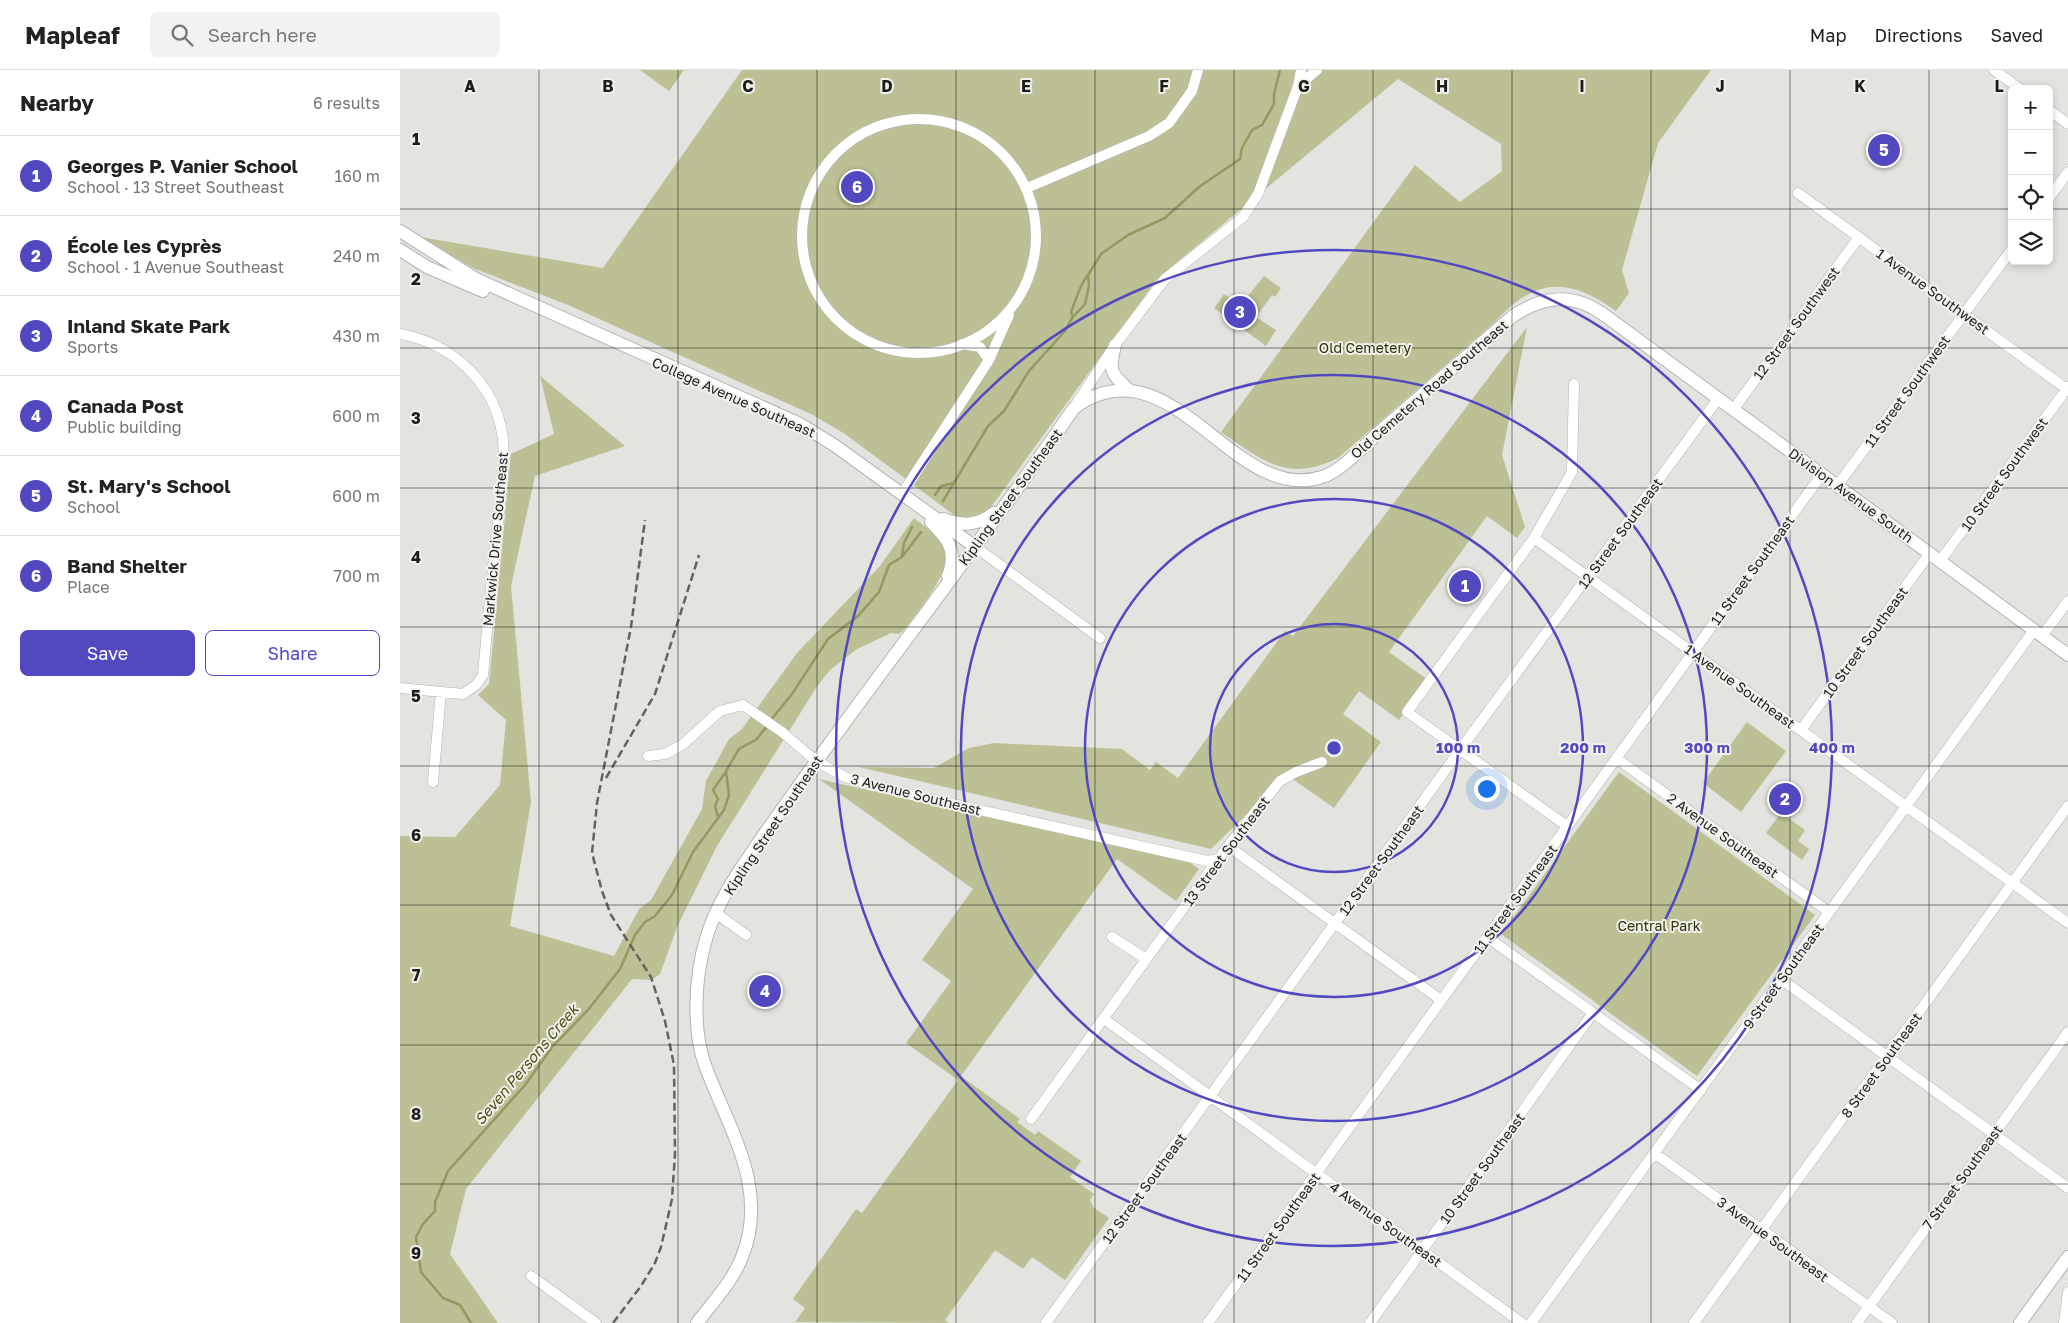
<!DOCTYPE html>
<html lang="en">
<head>
<meta charset="utf-8">
<style>
	:root { --surface:#fff; --page:#f2f2f2; --text:#222; --muted:#767676; --line:#e0e0e0; --accent:#5249c0 }
	body { margin:0; font-family:"Golos Text",sans-serif; background:var(--page); color:var(--text) }
	.controls { position:absolute; right:15px; top:15px; display:grid; overflow:hidden; border-radius:8px; box-shadow:0 2px 8px #0003 }
	.controls button { width:45px; height:45px; display:grid; place-items:center; padding:0; border:0; border-bottom:1px solid var(--line); background:var(--surface); color:var(--text); font:25px sans-serif }
	.you { position:absolute; left:1086px; top:718px; width:18px; height:18px; margin:-12px; border:4px solid #fff; border-radius:50%; background:#1a73e8; box-shadow:0 0 0 8px #1a73e833 }
	.badge { display:grid; place-items:center; width:32px; height:32px; border-radius:50%; background:var(--accent); color:#fff; font-size:16px; font-weight:700 }
	.pin { position:absolute; translate:-50% -50%; border:2px solid #fff; box-shadow:0 1px 5px #0006 }
	.list { margin:0; padding:0; list-style:none }
	h2 { display:flex; justify-content:space-between; align-items:center; height:65px; margin:0; padding:0 20px; font-size:21px }
	h2 small { font-size:16px; font-weight:400; color:var(--muted) }
	.list li { display:grid; grid-template-columns:32px 1fr auto; gap:15px; align-items:center; box-sizing:border-box; height:80px; padding:0 20px; border-top:1px solid var(--line) }
	.list b { display:block; font-size:19px; white-space:nowrap }
	.list p { margin:0; font-size:16px; white-space:nowrap; color:var(--muted) }
	.list em { font-size:16px; font-style:normal; color:var(--muted) }
	.actions { display:flex; gap:10px; padding:15px 20px }
	.actions a { flex:1; padding:11px 0; border:1px solid var(--accent); border-radius:8px; text-align:center; font-size:18px; color:var(--accent) }
	.actions .main { background:var(--accent); color:#fff }
	.icon { flex:none; width:28px; height:28px; fill:none; stroke:currentColor; stroke-width:2; stroke-linecap:round; stroke-linejoin:round }
	.map { position:relative; flex:none; width:1668px; height:1253px; overflow:hidden }
	header { display:flex; align-items:center; gap:30px; box-sizing:border-box; height:70px; padding:0 25px; background:var(--surface); border-bottom:1px solid var(--line) }
	header strong { font-size:24px }
	nav { display:flex; gap:28px; margin-inline-start:auto; font-size:18px }
	.search { width:350px; height:45px; background:var(--page); display:flex; align-items:center; gap:12px; box-sizing:border-box; padding:0 18px; border-radius:8px; color:var(--muted); font-size:19px }
	main { display:flex }
	aside { flex:1; background:var(--surface) }
	.map>svg:first-child { display:block }
</style>
</head>
<body>
<header>
<strong>Mapleaf</strong>
<div class="search"><svg class="icon" aria-label="search" viewBox="0 0 24 24"><circle cx="10" cy="10" r="6"/><path d="M15 15l6 6"/></svg>Search here</div>
<nav><a>Map</a><a>Directions</a><a>Saved</a></nav>
</header>
<main>
<aside>
<h2>Nearby<small>6 results</small></h2>
<ul class="list">
<li><span class="badge">1</span><div><b>Georges P. Vanier School</b><p>School · 13 Street Southeast</p></div><em>160 m</em></li>
<li><span class="badge">2</span><div><b>École les Cyprès</b><p>School · 1 Avenue Southeast</p></div><em>240 m</em></li>
<li><span class="badge">3</span><div><b>Inland Skate Park</b><p>Sports</p></div><em>430 m</em></li>
<li><span class="badge">4</span><div><b>Canada Post</b><p>Public building</p></div><em>600 m</em></li>
<li><span class="badge">5</span><div><b>St. Mary's School</b><p>School</p></div><em>600 m</em></li>
<li><span class="badge">6</span><div><b>Band Shelter</b><p>Place</p></div><em>700 m</em></li>
</ul>
<div class="actions"><a class="main">Save</a><a>Share</a></div>
</aside>
<div class="map">
<svg width="1668" height="1253" viewBox="0 0 1668 1253">
	<rect width="100%" height="100%" fill="#e3e4e0"/>
	<path fill="#bcc094" d="M 240,0 L 284,0 L 269,21 Z
		M 342,0 L 1311,0 L 1258,73 L 1222,200 L 1229,223 L 1216,241 C 1169,207 1136,207 1096,251 L 938,388 C 886,413 864,391 821,362 L 1015,95 L 1060,132 L 1102,101 L 1101,74 L 998,9 L 758,208 L 591,437 L 576,448 L 558,448 L 445,364 L 413,345 L 168,235 L 73,198 L 20,167 L 203,198 Z
		M 864,206 L 881,218 L 875,227 L 872,225 L 856,247 L 876,260 L 866,276 L 814,238 L 824,224 L 840,236 Z
		M 1127,257 L 1102,385 L 1125,457 L 1117,468 L 1087,446 L 989,582 L 1028,610 L 999,650 L 959,621 L 943,644 L 981,672 L 934,738 L 887,705 L 811,779 L 459,697 L 534,698 L 569,678 L 594,673 L 722,679 L 750,700 L 756,692 L 778,708 L 885,561 L 893,566 Z
		M 140,306 L 225,376 L 135,406 L 111,516 L 131,732 L 110,856 L 214,886 L 239,839 L 251,830 L 302,739 L 306,711 L 329,669 L 342,659 L 397,583 L 480,496 L 514,448 C 523,456 537,463 545,472 C 560,492 516,544 504,560 L 499,564 L 491,563 L 457,579 L 430,600 L 416,618 L 317,776 L 278,855 L 260,904 L 252,910 L 232,909 L 66,1119 L 50,1184 L 98,1253 L 0,1253 L 0,766 L 55,767 L 100,715 L 106,650 L 78,625 L 89,614 L 111,384 L 154,364 Z
		M 1347,652 L 1386,681 L 1341,742 L 1303,713 Z
		M 1219,702 L 1415,845 L 1297,1006 L 1101,864 Z
		M 419,709 L 789,792 L 799,799 L 776,831 L 717,789 L 561,1006 L 620,1049 L 617,1052 L 635,1065 L 638,1061 L 681,1091 L 670,1107 L 694,1124 L 690,1130 L 693,1137 L 709,1148 L 665,1210 L 632,1187 L 623,1199 L 595,1180 L 545,1250 L 549,1253 L 395,1252 L 405,1238 L 393,1229 L 456,1139 L 462,1143 L 558,1010 L 506,973 L 551,911 L 522,890 L 573,819 Z
		M 1381,743 L 1405,760 L 1398,771 L 1409,779 L 1402,790 L 1366,763 Z"/>
	<g fill="none" stroke-linecap="round" stroke-linejoin="round">
		<path stroke="#949961" stroke-width="2.5" d="M 673,247 L 671,242 C 676,231 679,215 688,205
			M 535,425 L 541,416 L 554,413
			M 543,431 L 588,356 L 604,341 L 629,301 L 664,262 L 673,247 L 685,234 L 689,216 L 688,205 L 701,184 L 728,165 L 765,148 L 799,117 L 840,89 L 842,78 L 852,60 L 862,55 L 874,34 L 874,24 L 880,0
			M 502,486 L 504,473 L 512,457
			M 370,651 L 392,624 L 428,569 L 458,546 L 479,522 L 489,495 L 502,487 L 521,462
			M 318,747 L 315,736 L 318,729 L 313,720 L 325,703
			M 71,1253 L 60,1235 L 43,1228 L 21,1202 L 16,1167 L 23,1154 L 35,1141 L 35,1132 L 48,1101 L 125,1015 L 153,976 L 188,940 L 220,899 L 235,865 L 245,852 L 255,846 L 272,825 L 293,782 L 324,740 L 329,725 L 326,701 L 339,679 L 357,669 L 367,656"/>
		<g stroke="#b3b4b0" stroke-width="11">
			<path id="minor" d="M 1594,0 L 1620,19
				M 898,16 L 917,0
				M 1649,40 L 1668,54
				M402 166a117 117 0 1 1 234 0a117 117 0 1 1-234 0Z
				M 627,118 L 749,66 L 769,53 L 792,21 L 798,0
				M 1398,123 L 1668,320
				M 1649,128 L 1668,102
				M 0,264 C 54,274 97,315 103,370 C 106,402 99,437 96,469 C 91,514 87,559 83,605 L 76,615 L 63,624 L 0,618
				M 562,274 L 580,277 L 589,290
				M 673,339 L 715,275 L 765,209 L 843,147 L 858,124 L 898,16 L 901,0
				M 1333,340 L 1459,167
				M 1437,416 L 1612,179
				M 502,424 L 589,290 L 609,245
				M 1134,468 L 1668,853
				M 574,476 L 700,568
				M 1540,491 L 1668,317
				M 1642,566 L 1668,531
				M 1401,660 L 1530,483
				M 248,686 L 265,684 L 282,675 L 320,641 L 343,635 L 382,662 L 416,691 L 445,707 L 499,722 L 807,791 L 818,789
				M 1216,688 L 1429,842
				M 33,712 L 41,622
				M 1167,756 L 1007,642 L 1134,468 L 1172,402 L 1174,314
				M 828,776 L 1041,930
				M 316,843 L 346,865
				M 712,867 L 746,889
				M 1087,867 L 1301,1020
				M 1381,909 L 1668,1118
				M 704,949 L 1122,1253
				M 631,1049 L 828,776 L 880,711 L 896,702 L 922,692
				M 1254,1083 L 1492,1253
				M 131,1206 L 196,1253
				M 646,1253 L 1060,680 L 1318,329
				M 808,1253 L 1422,404
				M 970,1253 L 1193,943
				M 1131,1253 L 1634,560
				M 1294,1253 L 1668,736
				M 1457,1253 L 1668,962
				M 1664,1253 L 1668,1222"/>
		</g>
		<g stroke="#b3b4b0" stroke-width="14">
			<path id="tertiary" d="M 0,161 L 76,209 L 400,354 L 434,375 L 574,476
				M 0,180 L 27,197 L 83,221
				M 715,275 C 709,300 709,302 729,320
				M 543,449 C 562,456 577,456 594,443
				M 531,452 C 548,469 558,481 548,506
				M 297,1253 C 312,1233 333,1211 342,1187 C 370,1118 328,1058 305,995 C 292,960 295,905 306,869 C 317,830 342,797 365,763 C 386,734 406,705 427,677 C 509,564 595,453 674,338 C 772,267 832,436 922,407 C 940,402 964,376 978,363 C 1023,324 1068,285 1113,246 C 1143,226 1172,222 1203,244 L 1668,585
				M 1620,1253 L 1668,1187"/>
		</g>
		<use href="#minor" stroke="#fff" stroke-width="10"/>
		<use href="#tertiary" stroke="#fff" stroke-width="12"/>
		<path stroke="#636462" stroke-width="2.5" stroke-dasharray="8 4" stroke-linecap="butt" d="M 206,708 L 255,624 L 299,485
			M 213,1253 L 241,1216 L 255,1193 L 261,1177 L 272,1129 L 275,1084 L 274,995 L 265,951 L 251,907 L 211,845 L 202,821 L 192,783 L 197,733 L 231,557 L 245,450"/>
	</g>
	<path fill="none" stroke="#1d1e1c" stroke-width="1" stroke-opacity="0.55" d="M 139,0 L 139,1253M 278,0 L 278,1253M 417,0 L 417,1253M 556,0 L 556,1253M 695,0 L 695,1253M 834,0 L 834,1253M 973,0 L 973,1253M 1112,0 L 1112,1253M 1251,0 L 1251,1253M 1390,0 L 1390,1253M 1529,0 L 1529,1253M 0,139 L 1612,139M 1649,139 L 1668,139M 0,278 L 1668,278M 0,418 L 1668,418M 0,557 L 1668,557M 0,696 L 1668,696M 0,835 L 1668,835M 0,975 L 1668,975M 0,1114 L 1668,1114"/>
	<g fill="none" stroke="#5249c0" stroke-width="2.5">
		<circle cx="934" cy="678" r="124"/>
		<circle cx="934" cy="678" r="249"/>
		<circle cx="934" cy="678" r="373"/>
		<circle cx="934" cy="678" r="498"/>
	</g>
	<g text-anchor="middle" dominant-baseline="central" stroke-width="4" stroke-linejoin="round" paint-order="stroke">
		<g font-size="14" fill="#1d1e1c" stroke="#f1f1ed">
			<text transform="translate(1533 221) rotate(36)">1 Avenue Southwest</text>
			<text transform="translate(1396 253) rotate(-54)">12 Street Southwest</text>
			<text transform="translate(1029 319) rotate(-41)">Old Cemetery Road Southeast</text>
			<text transform="translate(1507 321) rotate(-54)">11 Street Southwest</text>
			<text transform="translate(334 327) rotate(24)">College Avenue Southeast</text>
			<text transform="translate(1604 404) rotate(-54)">10 Street Southwest</text>
			<text transform="translate(1451 425) rotate(36)">Division Avenue South</text>
			<text transform="translate(610 427) rotate(-54)">Kipling Street Southeast</text>
			<text transform="translate(1220 463) rotate(-54)">12 Street Southeast</text>
			<text transform="translate(95 469) rotate(-85)">Markwick Drive Southeast</text>
			<text transform="translate(1352 500) rotate(-54)">11 Street Southeast</text>
			<text transform="translate(1465 572) rotate(-54)">10 Street Southeast</text>
			<text transform="translate(1340 616) rotate(36)">1 Avenue Southeast</text>
			<text transform="translate(516 724) rotate(14)">3 Avenue Southeast</text>
			<text transform="translate(373 755) rotate(-56)">Kipling Street Southeast</text>
			<text transform="translate(1323 765) rotate(36)">2 Avenue Southeast</text>
			<text transform="translate(826 781) rotate(-53)">13 Street Southeast</text>
			<text transform="translate(981 790) rotate(-54)">12 Street Southeast</text>
			<text transform="translate(1115 829) rotate(-54)">11 Street Southeast</text>
			<text transform="translate(1383 906) rotate(-54)">9 Street Southeast</text>
			<text transform="translate(1481 995) rotate(-54)">8 Street Southeast</text>
			<text transform="translate(1082 1098) rotate(-54)">10 Street Southeast</text>
			<text transform="translate(1562 1107) rotate(-54)">7 Street Southeast</text>
			<text transform="translate(744 1118) rotate(-54)">12 Street Southeast</text>
			<text transform="translate(986 1154) rotate(36)">4 Avenue Southeast</text>
			<text transform="translate(878 1157) rotate(-54)">11 Street Southeast</text>
			<text transform="translate(1373 1169) rotate(36)">3 Avenue Southeast</text>
		</g>
		<g font-size="14" fill="#2f3102" stroke="#f1f1ed">
			<text x="965" y="277">Old Cemetery</text>
			<text x="1259" y="855">Central Park</text>
		</g>
		<g font-size="15" font-style="italic" fill="#4e510e" stroke="#f1f1ed">
			<text transform="translate(126 994) rotate(-50)">Seven Persons Creek</text>
		</g>
	</g>
	<g font-size="16" text-anchor="middle" font-weight="bold" fill="#1d1e1c" stroke="#f1f1ed" stroke-width="4" stroke-linejoin="round" paint-order="stroke">
		<text x="70" y="22">A</text>
		<text x="208" y="22">B</text>
		<text x="348" y="22">C</text>
		<text x="487" y="22">D</text>
		<text x="626" y="22">E</text>
		<text x="764" y="22">F</text>
		<text x="904" y="22">G</text>
		<text x="1042" y="22">H</text>
		<text x="1182" y="22">I</text>
		<text x="1320" y="22">J</text>
		<text x="1460" y="22">K</text>
		<text x="1599" y="22">L</text>
		<text x="16" y="75">1</text>
		<text x="16" y="215">2</text>
		<text x="16" y="354">3</text>
		<text x="16" y="493">4</text>
		<text x="16" y="632">5</text>
		<text x="16" y="771">6</text>
		<text x="16" y="911">7</text>
		<text x="16" y="1050">8</text>
		<text x="16" y="1189">9</text>
	</g>
	<circle cx="934" cy="678" r="8" fill="#5249c0" stroke="#f1f1ed" stroke-width="2.5"/>
	<g font-size="15" text-anchor="middle" font-weight="bold" fill="#5249c0" stroke="#f1f1ed" stroke-width="4" stroke-linejoin="round" paint-order="stroke">
		<text x="1058" y="683">100 m</text>
		<text x="1183" y="683">200 m</text>
		<text x="1307" y="683">300 m</text>
		<text x="1432" y="683">400 m</text>
	</g>
</svg>
<div class="controls">
<button>+</button>
<button>−</button>
<button><svg class="icon" aria-label="locate" viewBox="0 0 24 24"><circle cx="12" cy="12" r="6"/><path d="M12 2v4M12 18v4M2 12h4M18 12h4"/></svg></button>
<button><svg class="icon" aria-label="layers" viewBox="0 0 24 24"><path d="M12 4l9 5-9 5-9-5zM3 14l9 5 9-5"/></svg></button>
</div>
<div class="you"></div>
<div class="pin badge" style="left:1065px;top:516px">1</div>
<div class="pin badge" style="left:1385px;top:729px">2</div>
<div class="pin badge" style="left:840px;top:242px">3</div>
<div class="pin badge" style="left:365px;top:921px">4</div>
<div class="pin badge" style="left:1484px;top:80px">5</div>
<div class="pin badge" style="left:457px;top:117px">6</div>
</div>
</main>
</body>
</html>
